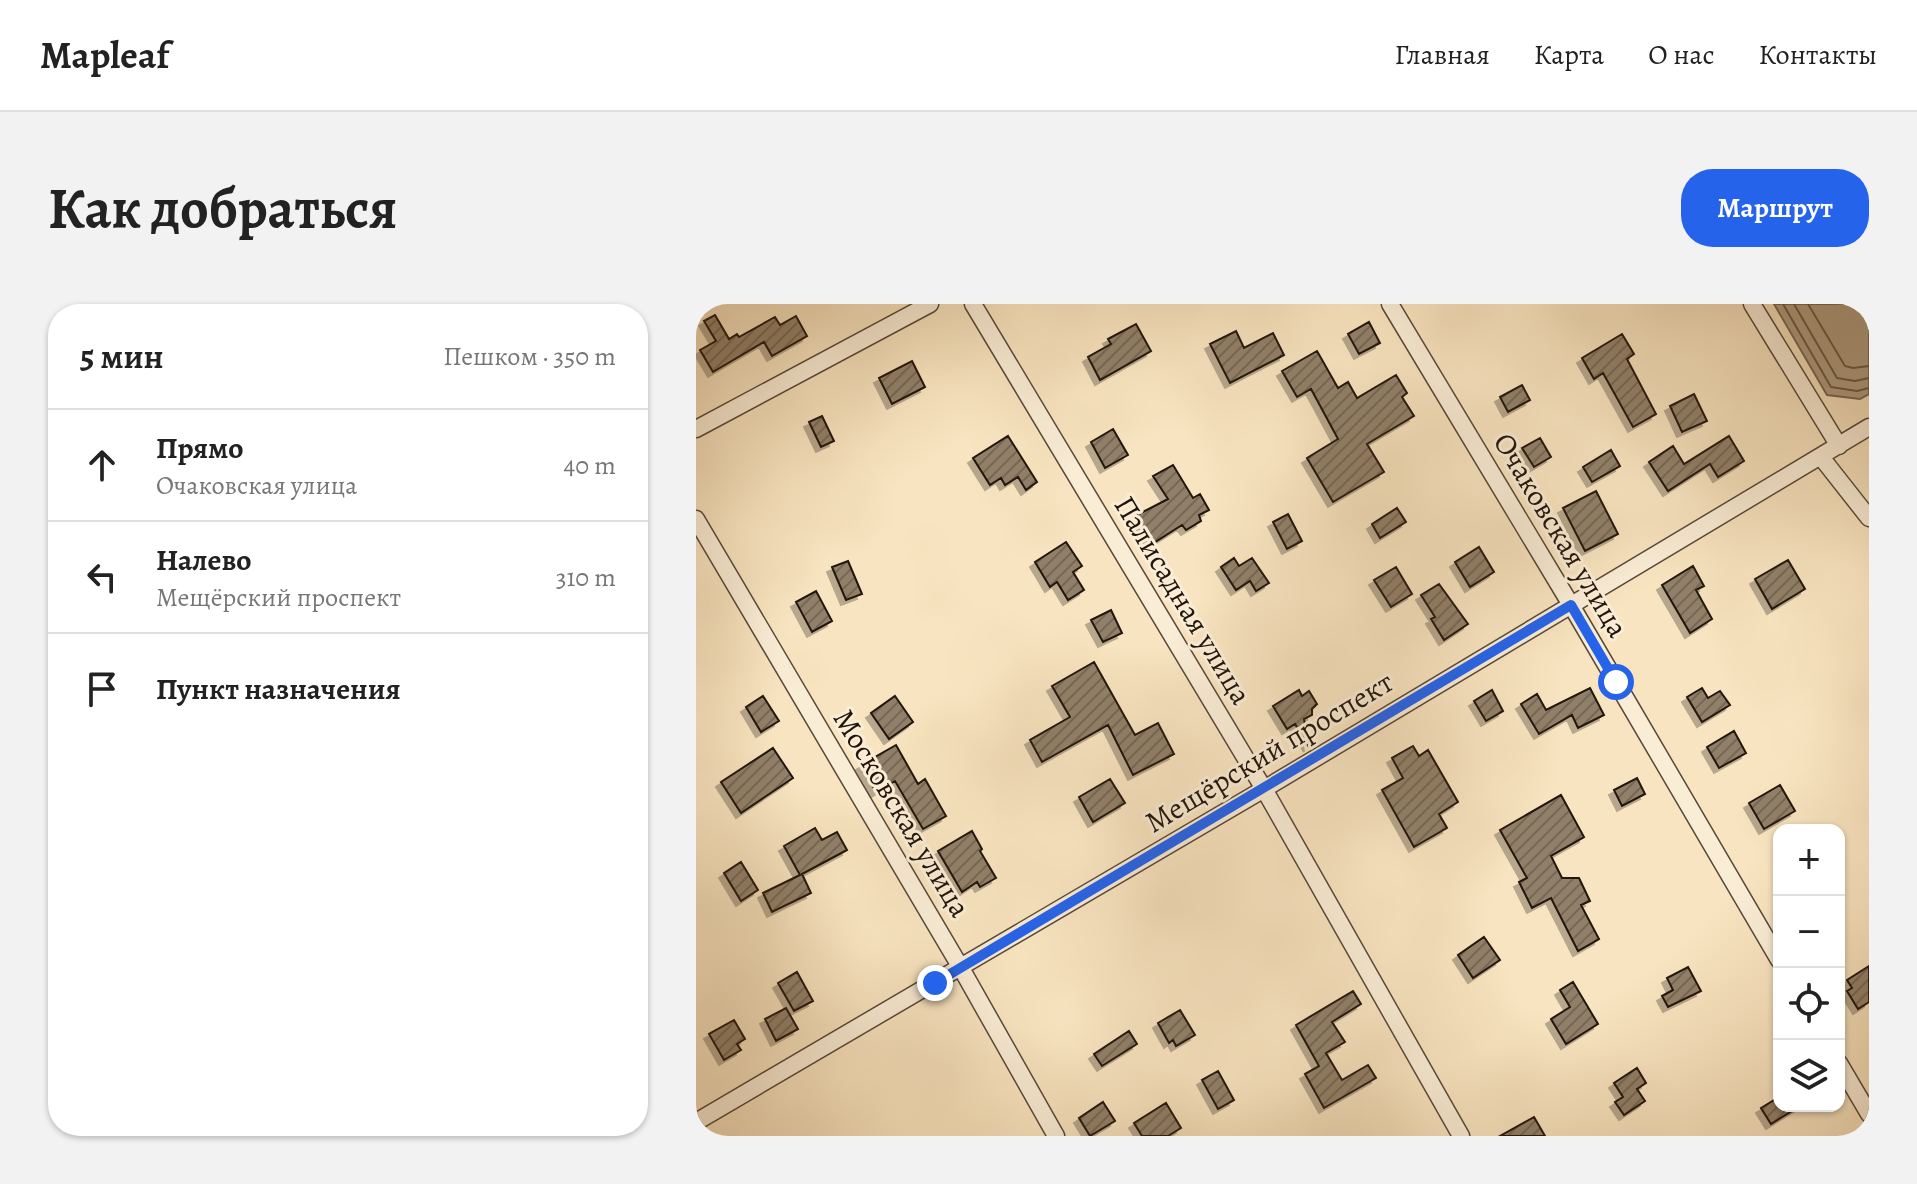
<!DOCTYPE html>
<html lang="ru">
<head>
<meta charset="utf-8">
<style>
	:root { --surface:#fff; --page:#f2f2f2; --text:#222; --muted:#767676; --line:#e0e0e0; --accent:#2563eb }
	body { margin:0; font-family:Alegreya,serif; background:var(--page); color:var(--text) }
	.controls { position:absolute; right:24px; bottom:24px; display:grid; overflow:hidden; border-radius:16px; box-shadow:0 2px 6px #0004 }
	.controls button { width:72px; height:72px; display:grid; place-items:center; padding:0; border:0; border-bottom:2px solid var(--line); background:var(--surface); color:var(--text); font:40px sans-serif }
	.stop { position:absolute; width:24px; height:24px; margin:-18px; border:6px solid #2563eb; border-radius:50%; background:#fff }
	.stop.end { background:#2563eb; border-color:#fff; box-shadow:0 2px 8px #0008 }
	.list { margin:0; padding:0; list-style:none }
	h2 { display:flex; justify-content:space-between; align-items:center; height:104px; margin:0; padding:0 32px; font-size:34px }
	h2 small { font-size:26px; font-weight:400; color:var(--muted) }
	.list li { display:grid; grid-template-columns:52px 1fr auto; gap:24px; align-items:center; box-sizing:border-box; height:112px; padding:0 32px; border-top:2px solid var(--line) }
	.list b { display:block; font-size:30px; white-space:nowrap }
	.list p { margin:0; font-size:26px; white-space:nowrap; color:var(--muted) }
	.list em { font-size:26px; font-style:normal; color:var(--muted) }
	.icon { flex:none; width:44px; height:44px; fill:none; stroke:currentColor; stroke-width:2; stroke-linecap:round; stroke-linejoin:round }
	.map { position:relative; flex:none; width:1173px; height:832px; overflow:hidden; border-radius:32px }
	header { display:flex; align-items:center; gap:48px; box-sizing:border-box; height:112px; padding:0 40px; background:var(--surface); border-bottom:2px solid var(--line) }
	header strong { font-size:38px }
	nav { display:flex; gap:44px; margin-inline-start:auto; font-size:28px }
	.intro { display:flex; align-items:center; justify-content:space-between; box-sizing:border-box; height:192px; padding:0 48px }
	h1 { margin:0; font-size:56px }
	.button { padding:20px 36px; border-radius:32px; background:var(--accent); color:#fff; font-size:28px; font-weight:700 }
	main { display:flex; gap:48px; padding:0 48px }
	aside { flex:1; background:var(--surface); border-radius:32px; box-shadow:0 2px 6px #0004 }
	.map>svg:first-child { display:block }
</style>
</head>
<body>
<header>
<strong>Mapleaf</strong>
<nav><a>Главная</a><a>Карта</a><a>О нас</a><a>Контакты</a></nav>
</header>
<div class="intro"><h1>Как добраться</h1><a class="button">Маршрут</a></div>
<main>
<aside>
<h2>5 мин<small>Пешком · 350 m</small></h2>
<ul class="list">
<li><svg class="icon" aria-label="ahead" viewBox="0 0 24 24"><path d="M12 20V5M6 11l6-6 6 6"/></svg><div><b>Прямо</b><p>Очаковская улица</p></div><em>40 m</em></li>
<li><svg class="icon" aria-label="left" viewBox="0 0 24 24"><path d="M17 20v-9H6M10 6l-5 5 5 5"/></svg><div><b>Налево</b><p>Мещёрский проспект</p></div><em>310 m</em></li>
<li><svg class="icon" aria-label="arrive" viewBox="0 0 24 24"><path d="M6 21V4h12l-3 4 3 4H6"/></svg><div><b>Пункт назначения</b></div></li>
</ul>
</aside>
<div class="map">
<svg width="1173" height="832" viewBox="0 0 1173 832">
	<defs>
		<pattern id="building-hatch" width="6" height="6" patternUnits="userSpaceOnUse" patternTransform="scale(2)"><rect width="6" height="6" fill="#918069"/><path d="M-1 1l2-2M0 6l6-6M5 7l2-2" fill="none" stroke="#766855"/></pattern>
		<filter id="shadow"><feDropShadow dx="-5" dy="5" stdDeviation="0" flood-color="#0004"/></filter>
	</defs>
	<rect width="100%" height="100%" fill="#f8e4c0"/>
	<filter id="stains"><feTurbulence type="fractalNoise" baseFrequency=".0025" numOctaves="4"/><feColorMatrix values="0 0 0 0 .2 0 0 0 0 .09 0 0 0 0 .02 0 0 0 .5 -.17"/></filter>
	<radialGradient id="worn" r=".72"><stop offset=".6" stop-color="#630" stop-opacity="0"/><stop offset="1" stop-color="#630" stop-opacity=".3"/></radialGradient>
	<path fill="#af9d82" stroke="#776652" stroke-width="2" d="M 1078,0 L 1173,0 L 1173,90 L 1164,95 L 1131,91 Z"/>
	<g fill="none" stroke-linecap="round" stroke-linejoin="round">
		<path stroke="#685846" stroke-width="2" d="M 1087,0 L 1135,83 L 1161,87 L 1173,84
			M 1098,0 L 1141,74 L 1159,77 L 1173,74
			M 1112,0 L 1149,62 L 1157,64 L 1173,62"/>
	</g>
	<path fill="url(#building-hatch)" stroke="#22140a" stroke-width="2" filter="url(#shadow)" d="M 19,11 L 33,35 L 41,30 L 43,33 L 79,13 L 84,21 L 100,12 L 111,32 L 76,52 L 68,38 L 17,68 L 4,46 L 20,37 L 8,17 Z
		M 673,18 L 684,39 L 663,50 L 652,30 Z
		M 440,20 L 455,47 L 404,76 L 392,53 L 415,40 L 412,35 Z
		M 540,27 L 548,44 L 577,29 L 588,51 L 534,79 L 514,40 Z
		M 926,30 L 938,50 L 931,55 L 960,110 L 937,123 L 907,69 L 898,75 L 886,54 Z
		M 621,47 L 642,84 L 652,78 L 661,94 L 700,71 L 711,89 L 706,93 L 718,112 L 671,140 L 688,168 L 637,198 L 611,154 L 642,135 L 615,85 L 601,93 L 586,67 Z
		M 216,57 L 229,83 L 196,100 L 183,74 Z
		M 826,81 L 834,96 L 812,108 L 804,93 Z
		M 998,90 L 1011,117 L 986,128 L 974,102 Z
		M 126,112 L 138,137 L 125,143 L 113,118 Z
		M 417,125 L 432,151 L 409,164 L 395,138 Z
		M 312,132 L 341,178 L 330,186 L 322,173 L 309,181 L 305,174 L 294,181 L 277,154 Z
		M 1033,132 L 1048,157 L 1022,173 L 1014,160 L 972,187 L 953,158 L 977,142 L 988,160 Z
		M 844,134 L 855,153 L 838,163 L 826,144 Z
		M 915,146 L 924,162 L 896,178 L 887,163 Z
		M 477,161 L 497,194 L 504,190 L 513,206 L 503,211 L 505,217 L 490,226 L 486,221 L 456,240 L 439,212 L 472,195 L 457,172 Z
		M 900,187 L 922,230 L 889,247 L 867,204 Z
		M 701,204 L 710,218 L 684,234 L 676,220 Z
		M 592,210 L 606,237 L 591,245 L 577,218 Z
		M 370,238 L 386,262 L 377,268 L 388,286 L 372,296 L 361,278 L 354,283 L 339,258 Z
		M 783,243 L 798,268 L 774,283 L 759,258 Z
		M 538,254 L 543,262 L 556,254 L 573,279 L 560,287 L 554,277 L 540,286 L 525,263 Z
		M 1092,256 L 1109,285 L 1076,305 L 1059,275 Z
		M 152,257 L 166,290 L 150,296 L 136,263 Z
		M 997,262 L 1008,282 L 1000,286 L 1016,315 L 994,329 L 966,281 Z
		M 700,263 L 716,290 L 695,303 L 678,276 Z
		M 743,280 L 772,320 L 748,336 L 735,315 L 739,313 L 725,291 Z
		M 120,287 L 136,317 L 116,328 L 100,298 Z
		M 415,306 L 426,329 L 407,338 L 395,316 Z
		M 398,358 L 439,431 L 462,419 L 478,450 L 437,471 L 412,421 L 346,458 L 334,436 L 374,413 L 356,382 Z
		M 894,384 L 908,411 L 882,424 L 876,411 L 843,430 L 825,400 L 841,390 L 850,406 Z
		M 1006,384 L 1012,394 L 1024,387 L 1034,401 L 1006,418 L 991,393 Z
		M 603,386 L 606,392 L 613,387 L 621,400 L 616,405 L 616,411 L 608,415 L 613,443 L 599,420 L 591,425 L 577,402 Z
		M 796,386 L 807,407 L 790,417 L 778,397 Z
		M 67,392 L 83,417 L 65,428 L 50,403 Z
		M 199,392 L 217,418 L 193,435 L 175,409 Z
		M 1038,427 L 1050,449 L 1023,464 L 1011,443 Z
		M 200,441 L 222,480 L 229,475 L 250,512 L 227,525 L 199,477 L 180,488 L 165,461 Z
		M 717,442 L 723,452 L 732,446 L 762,498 L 743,510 L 751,524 L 718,543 L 686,486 L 707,474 L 696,454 Z
		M 77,444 L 97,474 L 45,509 L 25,478 Z
		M 941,474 L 949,490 L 926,502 L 918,486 Z
		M 414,475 L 429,499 L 397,518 L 383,493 Z
		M 1084,481 L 1099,507 L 1068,525 L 1053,499 Z
		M 865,491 L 888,533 L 855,552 L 866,574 L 883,574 L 894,597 L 885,601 L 903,635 L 882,647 L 855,594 L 836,604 L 823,578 L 831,574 L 804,526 Z
		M 119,524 L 126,536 L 141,528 L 151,546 L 106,570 L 115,589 L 76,608 L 67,589 L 104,571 L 88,542 Z
		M 276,527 L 286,545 L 284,547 L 300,574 L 284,583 L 281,578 L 266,588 L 242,547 Z
		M 45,558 L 62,586 L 45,597 L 28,569 Z
		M 788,633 L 804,656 L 777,674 L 762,651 Z
		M 1173,662 L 1173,698 L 1162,705 L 1151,687 L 1156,684 L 1151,676 Z
		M 992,663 L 1005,687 L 972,703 L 966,692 L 977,686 L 971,674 Z
		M 101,668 L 117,697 L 98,707 L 82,679 Z
		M 877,678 L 902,720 L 870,740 L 855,715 L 874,703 L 864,686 Z
		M 657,687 L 665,700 L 636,718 L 649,738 L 630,749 L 646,776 L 672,761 L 680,774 L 628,804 L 609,770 L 623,762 L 600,721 Z
		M 90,704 L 102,725 L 80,737 L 69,715 Z
		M 484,706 L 499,731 L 480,742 L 477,736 L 473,739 L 462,719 Z
		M 38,716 L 49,735 L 41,740 L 45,746 L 28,756 L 13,730 Z
		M 433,727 L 441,740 L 406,762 L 398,750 Z
		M 941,764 L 950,779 L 941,785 L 949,797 L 928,811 L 919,798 L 927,793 L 918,779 Z
		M 522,767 L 538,796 L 522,805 L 506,776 Z
		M 1083,793 L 1083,802 L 1104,802 L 1075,820 L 1065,804 Z
		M 407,798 L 419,817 L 394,832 L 383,814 Z
		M 470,799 L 485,824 L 472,832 L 446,832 L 438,819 Z
		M 838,813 L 849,832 L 804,832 Z"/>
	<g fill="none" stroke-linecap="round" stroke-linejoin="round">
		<g stroke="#584838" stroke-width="19">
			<path id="street" d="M 277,0 L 568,485 L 765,832
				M 694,0 L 875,301 L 1083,656
				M 1056,0 L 1143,142
				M 0,125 L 234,0
				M 1125,153 L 1173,214
				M 0,215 L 265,664 L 360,832
				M 1143,759 L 1173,810
				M 0,818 L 568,485 L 1173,123"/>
		</g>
		<use href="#street" stroke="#faedd6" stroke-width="16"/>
	</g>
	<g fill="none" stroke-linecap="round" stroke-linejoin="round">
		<path stroke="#2563eb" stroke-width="10" d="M 239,679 L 875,301 L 920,378"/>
	</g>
	<g text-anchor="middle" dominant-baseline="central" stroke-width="6" stroke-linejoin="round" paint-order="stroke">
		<g font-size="30" fill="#22140a" stroke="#faedd6">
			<text transform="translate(865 231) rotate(59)">Очаковская улица</text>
			<text transform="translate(487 296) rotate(59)">Палисадная улица</text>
			<text transform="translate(573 448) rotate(-31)">Мещёрский проспект</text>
			<text transform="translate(206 509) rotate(59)">Московская улица</text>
		</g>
	</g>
	<rect width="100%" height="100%" filter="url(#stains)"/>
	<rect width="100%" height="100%" fill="url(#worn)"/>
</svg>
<div class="controls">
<button>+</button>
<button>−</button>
<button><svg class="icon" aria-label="locate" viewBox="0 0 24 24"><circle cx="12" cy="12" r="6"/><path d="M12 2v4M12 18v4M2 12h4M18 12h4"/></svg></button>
<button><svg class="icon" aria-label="layers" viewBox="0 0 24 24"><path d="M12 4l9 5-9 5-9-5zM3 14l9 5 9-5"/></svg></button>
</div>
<div class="stop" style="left:920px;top:378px"></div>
<div class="stop end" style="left:239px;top:679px"></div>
</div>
</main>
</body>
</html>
